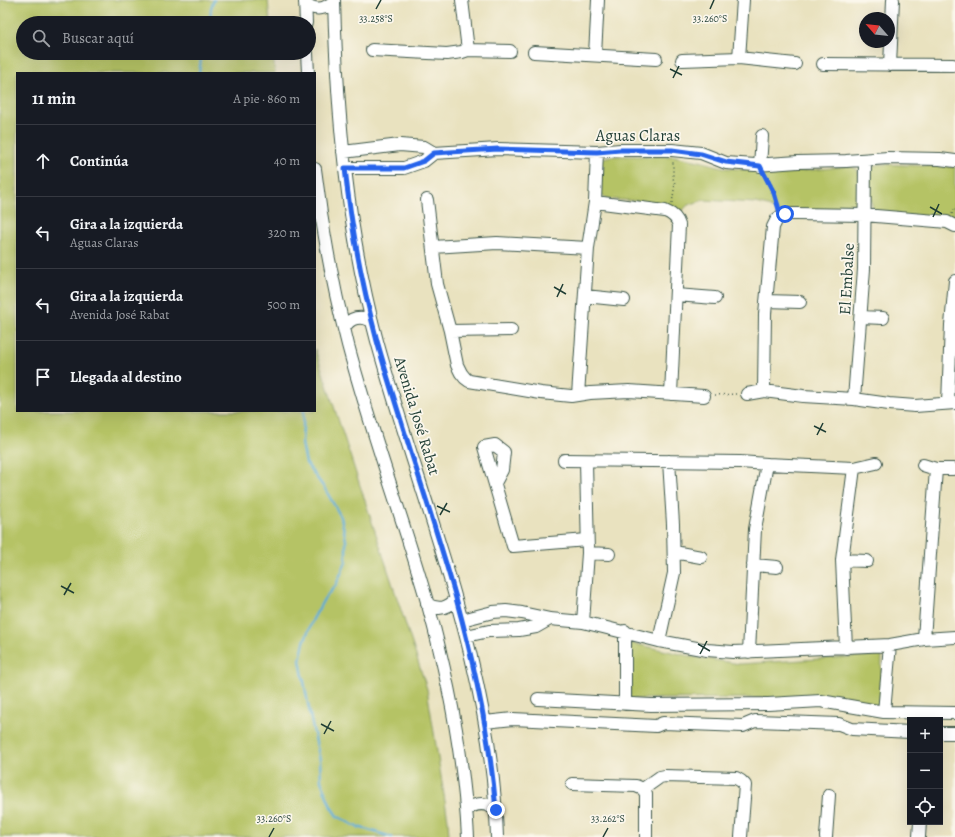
<!DOCTYPE html>
<html lang="es">
<head>
<meta charset="utf-8">
<style>
	:root { --surface:#171b24; --page:#20242c; --text:#f1f3f6; --muted:#9ea1a6; --line:#363941 }
	body { margin:0; font-family:Alegreya,serif; background:var(--page); color:var(--text) }
	.controls { position:absolute; right:12px; bottom:12px; display:grid; overflow:hidden; border-radius:0px; box-shadow:0 4px 16px #0002 }
	.controls button { width:36px; height:36px; display:grid; place-items:center; padding:0; border:0; border-bottom:1px solid var(--line); background:var(--surface); color:var(--text); font:20px sans-serif }
	.compass { position:absolute; left:859px; top:12px; width:36px; height:36px; border-radius:50%; background:var(--surface); box-shadow:0 4px 16px #0002; rotate:298deg }
	.stop { position:absolute; width:12px; height:12px; margin:-9px; border:3px solid #2563eb; border-radius:50%; background:#fff }
	.stop.end { background:#2563eb; border-color:#fff; box-shadow:0 1px 4px #0008 }
	.list { margin:0; padding:0; list-style:none }
	h2 { display:flex; justify-content:space-between; align-items:center; height:52px; margin:0; padding:0 16px; font-size:17px }
	h2 small { font-size:13px; font-weight:400; color:var(--muted) }
	.list li { display:grid; grid-template-columns:26px 1fr auto; gap:12px; align-items:center; box-sizing:border-box; height:72px; padding:0 16px; border-top:1px solid var(--line) }
	.list b { display:block; font-size:15px; white-space:nowrap }
	.list p { margin:0; font-size:13px; white-space:nowrap; color:var(--muted) }
	.list em { font-size:13px; font-style:normal; color:var(--muted) }
	.icon { flex:none; width:22px; height:22px; fill:none; stroke:currentColor; stroke-width:2; stroke-linecap:round; stroke-linejoin:round }
	.map { position:relative; flex:none; width:955px; height:837px; overflow:hidden }
	.search { position:absolute; background:var(--surface); box-shadow:0 4px 16px #0002; left:16px; top:16px; width:300px; height:44px; display:flex; align-items:center; gap:10px; box-sizing:border-box; padding:0 14px; border-radius:22px; color:var(--muted); font-size:15px }
	.panel { position:absolute; background:var(--surface); box-shadow:0 4px 16px #0002; left:16px; top:72px; width:300px; height:340px; border-radius:0px }
	.map>svg:first-child { display:block }
</style>
</head>
<body>
<div class="map">
<svg width="955" height="837" viewBox="0 0 955 837">
	<rect width="100%" height="100%" fill="#fbf7ec"/>
	<filter id="ink" filterUnits="userSpaceOnUse"><feTurbulence type="fractalNoise" baseFrequency=".025" numOctaves="2"/><feDisplacementMap in="SourceGraphic" scale="8" xChannelSelector="R" yChannelSelector="G"/><feConvolveMatrix kernelMatrix="1 2 1 2 8 2 1 2 1" color-interpolation-filters="sRGB"/></filter>
	<filter id="wash" filterUnits="userSpaceOnUse"><feTurbulence type="fractalNoise" baseFrequency=".012" numOctaves="4" result="noise"/><feDisplacementMap in="SourceGraphic" scale="16" xChannelSelector="R" yChannelSelector="G"/><feGaussianBlur stdDeviation="0.9" result="paint"/><feColorMatrix in="noise" values="0 0 0 0 0 0 0 0 0 0 0 0 0 0 0 0 0 1.4 0 .05"/><feComposite in="paint" operator="in"/></filter>
	<g filter="url(#wash)">
		<rect width="100%" height="100%" fill="#e9e2bf"/>
		<path fill="#b5c365" stroke="#6a804c" d="M 0,0 L 268,0 L 270,23 L 23,23 L 23,53 L 273,53 L 275,73 L 17,73 L 17,411 L 315,411 L 315,349 L 427,689 L 448,820 L 449,837 L 0,837 Z
			M 611,156 L 674,156 L 699,161 L 726,168 L 783,172 L 803,171 L 850,166 L 857,169 L 861,177 L 861,205 L 851,213 L 782,213 L 768,206 L 755,203 L 704,200 L 688,205 L 681,212 C 661,200 629,201 606,199 L 600,194 L 600,164 L 603,158 Z
			M 879,164 L 955,167 L 955,222 L 879,214 L 873,209 C 871,200 867,183 869,173 C 870,169 875,166 879,164 Z
			M 631,643 L 694,657 L 740,664 L 882,655 L 880,707 L 767,698 L 630,699 Z"/>
		<g fill="none" stroke-linecap="round" stroke-linejoin="round">
			<path stroke="#59abd4" stroke-width="2.5" d="M 210,23 L 211,8 L 214,0
				M 199,73 L 202,53
				M 304,411 L 302,443 L 306,463 L 325,489 L 341,517 L 346,540 L 346,562 L 336,585 L 324,599 L 313,619 L 304,642 L 300,660 L 311,720 L 320,760 L 321,781 L 331,807 L 337,816 L 355,826 L 392,837"/>
		</g>
	</g>
	<g filter="url(#ink)">
		<g fill="none" stroke-linecap="round" stroke-linejoin="round">
			<g stroke="#3d5649" stroke-width="14">
				<path id="minor" d="M 305,0 L 306,23
					M 334,0 C 337,115 347,229 377,341 C 422,505 492,664 497,837
					M 462,0 L 468,50
					M 305,3 C 314,11 325,10 334,1
					M 372,50 L 447,54 L 462,52 L 468,50 L 510,51
					M 534,52 L 656,59
					M 307,53 L 308,73
					M 595,54 L 598,0
					M 739,58 L 743,0
					M 682,60 L 739,58 L 795,64
					M 823,64 L 953,65
					M 890,65 L 893,0
					M 343,152 L 400,145 L 424,147 L 434,153 L 498,149 L 597,152 L 620,150 L 672,150 L 701,153 L 726,163 L 755,165 L 798,162 L 846,161 L 888,158 L 940,159 L 955,161
					M 760,166 L 762,136
					M 345,168 L 404,168 L 424,161 L 434,153
					M 315,169 C 322,229 333,287 348,345 C 371,432 403,518 428,605 C 449,681 464,758 468,837
					M 427,200 L 437,284 L 450,331 L 457,365 L 461,373 L 465,378 L 469,381 L 541,393 L 571,396 L 590,393 L 629,391 L 704,396
					M 595,202 L 665,211 C 673,214 677,218 679,225 L 671,394
					M 433,247 L 497,243 L 588,248
					M 676,295 L 715,298
					M 585,296 L 624,300
					M 766,301 L 800,302
					M 861,317 L 883,318
					M 344,328 C 350,317 361,315 372,321
					M 450,331 L 511,330
					M 764,391 L 765,314 L 773,227 L 777,219 L 781,216 L 785,214 L 796,214 L 864,215 L 936,221 L 947,222 L 955,226
					M 747,394 L 764,391 L 803,396 L 854,399 L 889,404 L 915,406 L 955,403
					M 578,395 L 588,248 L 595,202 L 597,152
					M 854,399 L 864,269 L 865,160
					M 948,403 L 951,325 L 955,281
					M 564,460 L 740,462 L 767,464 L 854,468 L 876,463
					M 923,465 L 936,469 L 953,469
					M 495,483 L 502,470 L 504,452 L 495,445 L 484,447 L 513,546 L 587,540
					M 674,552 L 701,557
					M 588,553 L 609,554
					M 842,560 L 867,561
					M 753,565 L 777,567
					M 427,604 C 439,611 448,608 456,599
					M 462,620 L 493,612 L 506,611 L 522,613 L 550,619 L 583,622 L 659,641 L 707,650 L 733,652 L 890,645 L 924,639 L 955,637
					M 583,622 L 588,553 L 586,461
					M 625,631 L 625,704
					M 466,636 L 489,631 L 519,630 L 536,627 L 550,619
					M 924,639 L 936,469
					M 659,641 L 674,573 L 673,524 L 669,461
					M 846,648 L 842,560 L 854,468
					M 749,652 L 755,529 L 767,464
					M 538,699 L 651,705 L 768,704 L 821,701 L 884,712 L 955,713
					M 884,712 L 890,645
					M 485,722 L 513,719 L 656,726 L 663,723 L 743,726 L 755,721 L 839,724 L 852,729 L 910,732
					M 940,733 L 955,733
					M 572,784 L 636,786 L 643,789 L 646,794 L 646,837
					M 643,789 L 660,777 L 665,776 L 736,778 L 741,781 L 745,785 L 741,837
					M 467,810 C 476,802 486,802 496,810
					M 826,837 L 829,795
					M 919,837 L 920,822"/>
			</g>
			<path stroke="#3d5649" stroke-width="1.5" stroke-dasharray="1 3" stroke-linecap="butt" d="M 765,174 L 775,193 L 777,206
				M 672,203 L 675,184 L 673,178 L 673,160
				M 952,214 L 955,208
				M 715,395 L 737,394"/>
			<use href="#minor" stroke="#fff" stroke-width="12"/>
		</g>
	</g>
	<g fill="none" stroke-linecap="round" stroke-linejoin="round" filter="url(#ink)">
		<path stroke="#2563eb" stroke-width="5" d="M 496,810 C 490,738 475,667 456,598 C 432,512 401,427 377,341 C 362,284 351,226 345,168 L 404,168 L 424,161 L 434,153 L 498,149 L 597,152 L 620,150 L 672,150 L 701,154 L 726,162 L 760,166 L 774,193 L 781,216 L 785,214"/>
	</g>
	<path fill="none" stroke="#1f3d34" stroke-width="1.5" d="M 376,9 L 381,0M 710,9 L 714,0M 670,69 L 682,75M 673,78 L 679,66M 930,207 L 942,214M 933,217 L 939,204M 554,287 L 566,294M 557,297 L 563,284M 814,426 L 826,432M 817,435 L 823,423M 437,506 L 450,512M 440,515 L 447,503M 61,586 L 74,593M 64,595 L 71,583M 698,644 L 710,651M 700,654 L 707,641M 321,724 L 334,731M 324,734 L 331,721M 269,837 L 274,828M 603,837 L 608,828"/>
	<g text-anchor="middle" dominant-baseline="central" stroke-width="3.5" stroke-linejoin="round" paint-order="stroke">
		<g font-size="16" fill="#1f3d34" stroke="#fbf7ec">
			<text x="638" y="136">Aguas Claras</text>
			<text transform="translate(847 279) rotate(-87)">El Embalse</text>
			<text transform="translate(417 416) rotate(73)">Avenida José Rabat</text>
		</g>
	</g>
	<g font-size="10" text-anchor="middle" fill="#1f3d34" stroke="#fbf7ec" stroke-width="3.5" stroke-linejoin="round" paint-order="stroke">
		<text x="376" y="22">33.258°S</text>
		<text x="710" y="22">33.260°S</text>
		<text x="274" y="822">33.260°S</text>
		<text x="608" y="822">33.262°S</text>
	</g>
</svg>
<div class="controls">
<button>+</button>
<button>−</button>
<button><svg class="icon" aria-label="locate" viewBox="0 0 24 24"><circle cx="12" cy="12" r="6"/><path d="M12 2v4M12 18v4M2 12h4M18 12h4"/></svg></button>
</div>
<svg class="compass" viewBox="-18 -18 36 36"><path d="M0-13l5 13h-10z" fill="#e53935"/><path d="M0 13l5-13h-10z" fill="#9ea1a6"/></svg>
<div class="stop" style="left:785px;top:214px"></div>
<div class="stop end" style="left:496px;top:810px"></div>
<div class="search"><svg class="icon" aria-label="search" viewBox="0 0 24 24"><circle cx="10" cy="10" r="6"/><path d="M15 15l6 6"/></svg>Buscar aquí</div>
<section class="panel">
<h2>11 min<small>A pie · 860 m</small></h2>
<ul class="list">
<li><svg class="icon" aria-label="ahead" viewBox="0 0 24 24"><path d="M12 20V5M6 11l6-6 6 6"/></svg><div><b>Continúa</b></div><em>40 m</em></li>
<li><svg class="icon" aria-label="left" viewBox="0 0 24 24"><path d="M17 20v-9H6M10 6l-5 5 5 5"/></svg><div><b>Gira a la izquierda</b><p>Aguas Claras</p></div><em>320 m</em></li>
<li><svg class="icon" aria-label="left" viewBox="0 0 24 24"><path d="M17 20v-9H6M10 6l-5 5 5 5"/></svg><div><b>Gira a la izquierda</b><p>Avenida José Rabat</p></div><em>500 m</em></li>
<li><svg class="icon" aria-label="arrive" viewBox="0 0 24 24"><path d="M6 21V4h12l-3 4 3 4H6"/></svg><div><b>Llegada al destino</b></div></li>
</ul>
</section>
</div>
</body>
</html>
